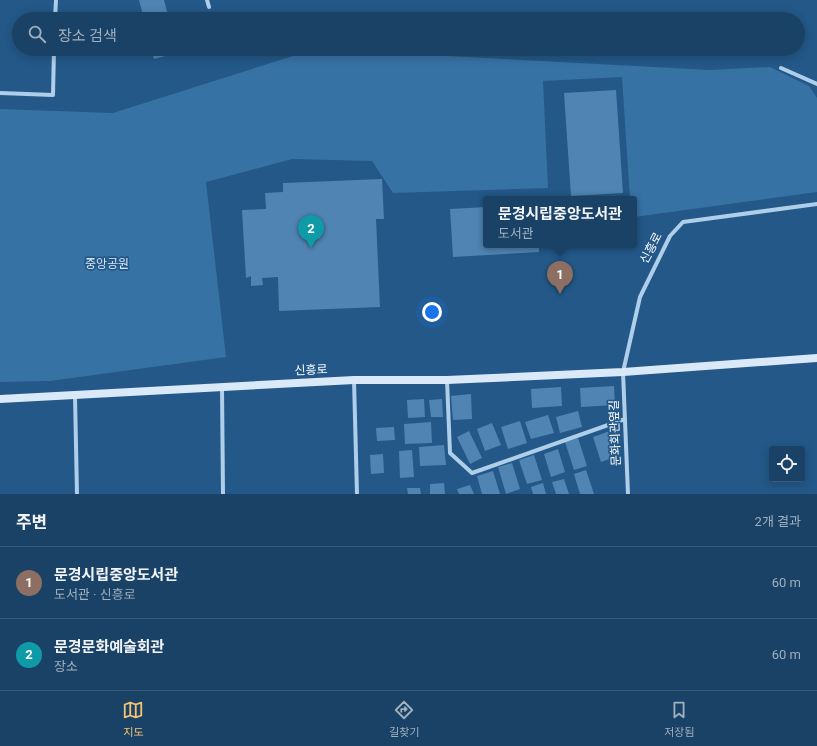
<!DOCTYPE html>
<html lang="ko">
<head>
<meta charset="utf-8">
<style>
	:root { --surface:#1a4266; --page:#274d6f; --text:#f1f3f6; --muted:#9fb0bf; --line:#385b7a; --accent:#f4c472 }
	body { margin:0; font-family:Roboto,"Noto Sans KR",sans-serif; background:var(--page); color:var(--text) }
	.controls { position:absolute; right:12px; bottom:12px; display:grid; overflow:hidden; border-radius:4px; box-shadow:0 2px 10px #0003 }
	.controls button { width:36px; height:36px; display:grid; place-items:center; padding:0; border:0; border-bottom:1px solid var(--line); background:var(--surface); color:var(--text); font:20px sans-serif }
	.you { position:absolute; left:432px; top:312px; width:14px; height:14px; margin:-10px; border:3px solid #fff; border-radius:50%; background:#1a73e8; box-shadow:0 0 0 6px #1a73e833 }
	.badge { display:grid; place-items:center; width:26px; height:26px; border-radius:50%; background:var(--accent); color:#fff; font-size:13px; font-weight:700 }
	.pin { position:absolute; translate:-50% -33px; filter:drop-shadow(0 1px 2px #0008) }
	.pin::after { content:''; position:absolute; top:21px; width:14px; height:12px; background:inherit; clip-path:polygon(0 0,100% 0,50% 100%) }
	.popup { position:absolute; left:483px; top:196px; width:154px; height:52px; box-sizing:border-box; display:grid; place-content:center; border-radius:4px; background:var(--surface); filter:drop-shadow(0 1px 3px #0005); font-size:13px; white-space:nowrap; color:var(--muted) }
	.popup b { font-size:15px; color:var(--text) }
	.popup::after { content:''; position:absolute; left:50%; top:100%; margin-left:-8px; border:8px solid transparent; border-top-color:var(--surface) }
	.list { margin:0; padding:0; list-style:none }
	h2 { display:flex; justify-content:space-between; align-items:center; height:52px; margin:0; padding:0 16px; font-size:17px }
	h2 small { font-size:13px; font-weight:400; color:var(--muted) }
	.list li { display:grid; grid-template-columns:26px 1fr auto; gap:12px; align-items:center; box-sizing:border-box; height:72px; padding:0 16px; border-top:1px solid var(--line) }
	.list b { display:block; font-size:15px; white-space:nowrap }
	.list p { margin:0; font-size:13px; white-space:nowrap; color:var(--muted) }
	.list em { font-size:13px; font-style:normal; color:var(--muted) }
	.icon { flex:none; width:22px; height:22px; fill:none; stroke:currentColor; stroke-width:2; stroke-linecap:round; stroke-linejoin:round }
	.map { position:relative; flex:none; width:817px; height:494px; overflow:hidden }
	.search { position:absolute; background:var(--surface); box-shadow:0 2px 10px #0003; left:12px; right:12px; top:12px; height:44px; display:flex; align-items:center; gap:10px; box-sizing:border-box; padding:0 14px; border-radius:22px; color:var(--muted); font-size:15px }
	.sheet { height:196px; background:var(--surface) }
	nav { display:flex; justify-content:space-around; align-items:center; box-sizing:border-box; height:56px; border-top:1px solid var(--line); background:var(--surface); font-size:11px; color:var(--muted) }
	nav a { display:grid; justify-items:center; gap:2px }
	nav .on { color:var(--accent) }
	.map>svg:first-child { display:block }
</style>
</head>
<body>
<div class="map">
<svg width="817" height="494" viewBox="0 0 817 494">
	<rect width="100%" height="100%" fill="#235888"/>
	<path fill="#3772a5" d="M 315,49 L 710,70 L 770,67 L 809,86 L 817,98 L 817,192 L 634,217 L 634,199 L 630,199 L 622,77 L 543,81 L 548,188 L 393,193 L 372,161 L 292,159 L 206,182 L 226,357 L 50,381 L 0,382 L 0,109 L 113,113 Z"/>
	<path fill="#5084b2" d="M 139,0 L 164,0 L 169,19 L 144,19 Z
		M 151,49 L 176,49 L 177,53 L 154,59 Z
		M 616,90 L 623,193 L 571,196 L 564,93 Z
		M 382,179 L 384,219 L 376,219 L 380,307 L 279,311 L 278,277 L 262,278 L 263,285 L 251,286 L 251,276 L 246,278 L 242,210 L 266,209 L 265,193 L 283,192 L 283,183 Z
		M 486,207 L 486,245 L 539,245 L 539,252 L 453,257 L 450,209 Z
		M 614,386 L 615,405 L 581,407 L 580,388 Z
		M 561,387 L 562,406 L 532,408 L 531,389 Z
		M 471,394 L 472,419 L 453,420 L 451,396 Z
		M 424,399 L 425,417 L 408,418 L 407,400 Z
		M 442,399 L 443,417 L 431,417 L 429,400 Z
		M 578,411 L 582,427 L 560,433 L 556,417 Z
		M 548,415 L 554,433 L 531,439 L 525,422 Z
		M 520,421 L 527,443 L 508,449 L 501,427 Z
		M 431,422 L 432,443 L 405,444 L 404,424 Z
		M 492,423 L 501,445 L 485,451 L 477,429 Z
		M 394,427 L 395,440 L 377,441 L 376,428 Z
		M 469,431 L 482,458 L 470,464 L 457,437 Z
		M 610,431 L 618,456 L 601,462 L 593,437 Z
		M 578,438 L 587,466 L 574,470 L 565,442 Z
		M 444,445 L 446,465 L 420,466 L 419,447 Z
		M 558,449 L 565,472 L 551,477 L 544,454 Z
		M 412,450 L 414,477 L 400,478 L 399,451 Z
		M 383,454 L 384,473 L 371,474 L 370,455 Z
		M 534,455 L 542,480 L 527,484 L 519,460 Z
		M 512,463 L 520,489 L 506,494 L 498,467 Z
		M 586,470 L 594,494 L 580,494 L 574,474 Z
		M 493,471 L 500,494 L 482,494 L 477,476 Z
		M 564,479 L 569,494 L 556,494 L 552,482 Z
		M 444,483 L 445,494 L 430,494 L 430,484 Z
		M 543,483 L 546,494 L 533,494 L 531,487 Z
		M 470,485 L 474,494 L 459,494 L 457,489 Z
		M 407,488 L 420,488 L 421,494 L 408,494 Z"/>
	<g fill="none" stroke-linecap="round" stroke-linejoin="round">
		<path stroke="#afcee9" stroke-width="4" d="M 207,0 L 209,7
			M 55,19 L 56,0
			M 781,68 L 817,84
			M 0,93 L 53,95 L 54,49
			M 354,380 L 357,494
			M 447,380 L 450,453 L 472,473 L 625,419
			M 222,387 L 223,494
			M 75,396 L 77,494
			M 628,494 L 623,372 L 640,297 L 670,236 L 683,222 L 817,204"/>
		<path stroke="#d9e9f8" stroke-width="8" d="M 0,399 L 354,380 L 447,380 L 623,372 L 817,358"/>
	</g>
	<g text-anchor="middle" dominant-baseline="central" stroke-width="3.5" stroke-linejoin="round" paint-order="stroke">
		<g font-size="12" fill="#fff" stroke="#235888">
			<text transform="translate(651 248) rotate(-62)">신흥로</text>
			<text transform="translate(311 370) rotate(-3)">신흥로</text>
			<text transform="translate(615 433) rotate(-92)">문화회관옆길</text>
		</g>
		<g font-size="12" fill="#d3e6f7" stroke="#235888">
			<text x="107" y="264">중앙공원</text>
		</g>
	</g>
</svg>
<div class="controls">
<button><svg class="icon" aria-label="locate" viewBox="0 0 24 24"><circle cx="12" cy="12" r="6"/><path d="M12 2v4M12 18v4M2 12h4M18 12h4"/></svg></button>
</div>
<div class="you"></div>
<div class="pin badge" style="left:560px;top:294px;background:#8d6e63">1</div>
<div class="popup"><b>문경시립중앙도서관</b>도서관</div>
<div class="pin badge" style="left:311px;top:248px;background:#0f9aa8">2</div>
<div class="search"><svg class="icon" aria-label="search" viewBox="0 0 24 24"><circle cx="10" cy="10" r="6"/><path d="M15 15l6 6"/></svg>장소 검색</div>
</div>
<section class="sheet">
<h2>주변<small>2개 결과</small></h2>
<ul class="list">
<li><span class="badge" style="background:#8d6e63">1</span><div><b>문경시립중앙도서관</b><p>도서관 · 신흥로</p></div><em>60 m</em></li>
<li><span class="badge" style="background:#0f9aa8">2</span><div><b>문경문화예술회관</b><p>장소</p></div><em>60 m</em></li>
</ul>
</section>
<nav>
<a class="on"><svg class="icon" aria-label="map" viewBox="0 0 24 24"><path d="M3 6l6-2 6 2 6-2v14l-6 2-6-2-6 2zM9 4v14M15 6v14"/></svg>지도</a>
<a><svg class="icon" aria-label="directions" viewBox="0 0 24 24"><path d="M12 3l9 9-9 9-9-9zM9 14v-3h6M13 9l2 2-2 2"/></svg>길찾기</a>
<a><svg class="icon" aria-label="saved" viewBox="0 0 24 24"><path d="M7 4h10v16l-5-4-5 4z"/></svg>저장됨</a>
</nav>
</body>
</html>
